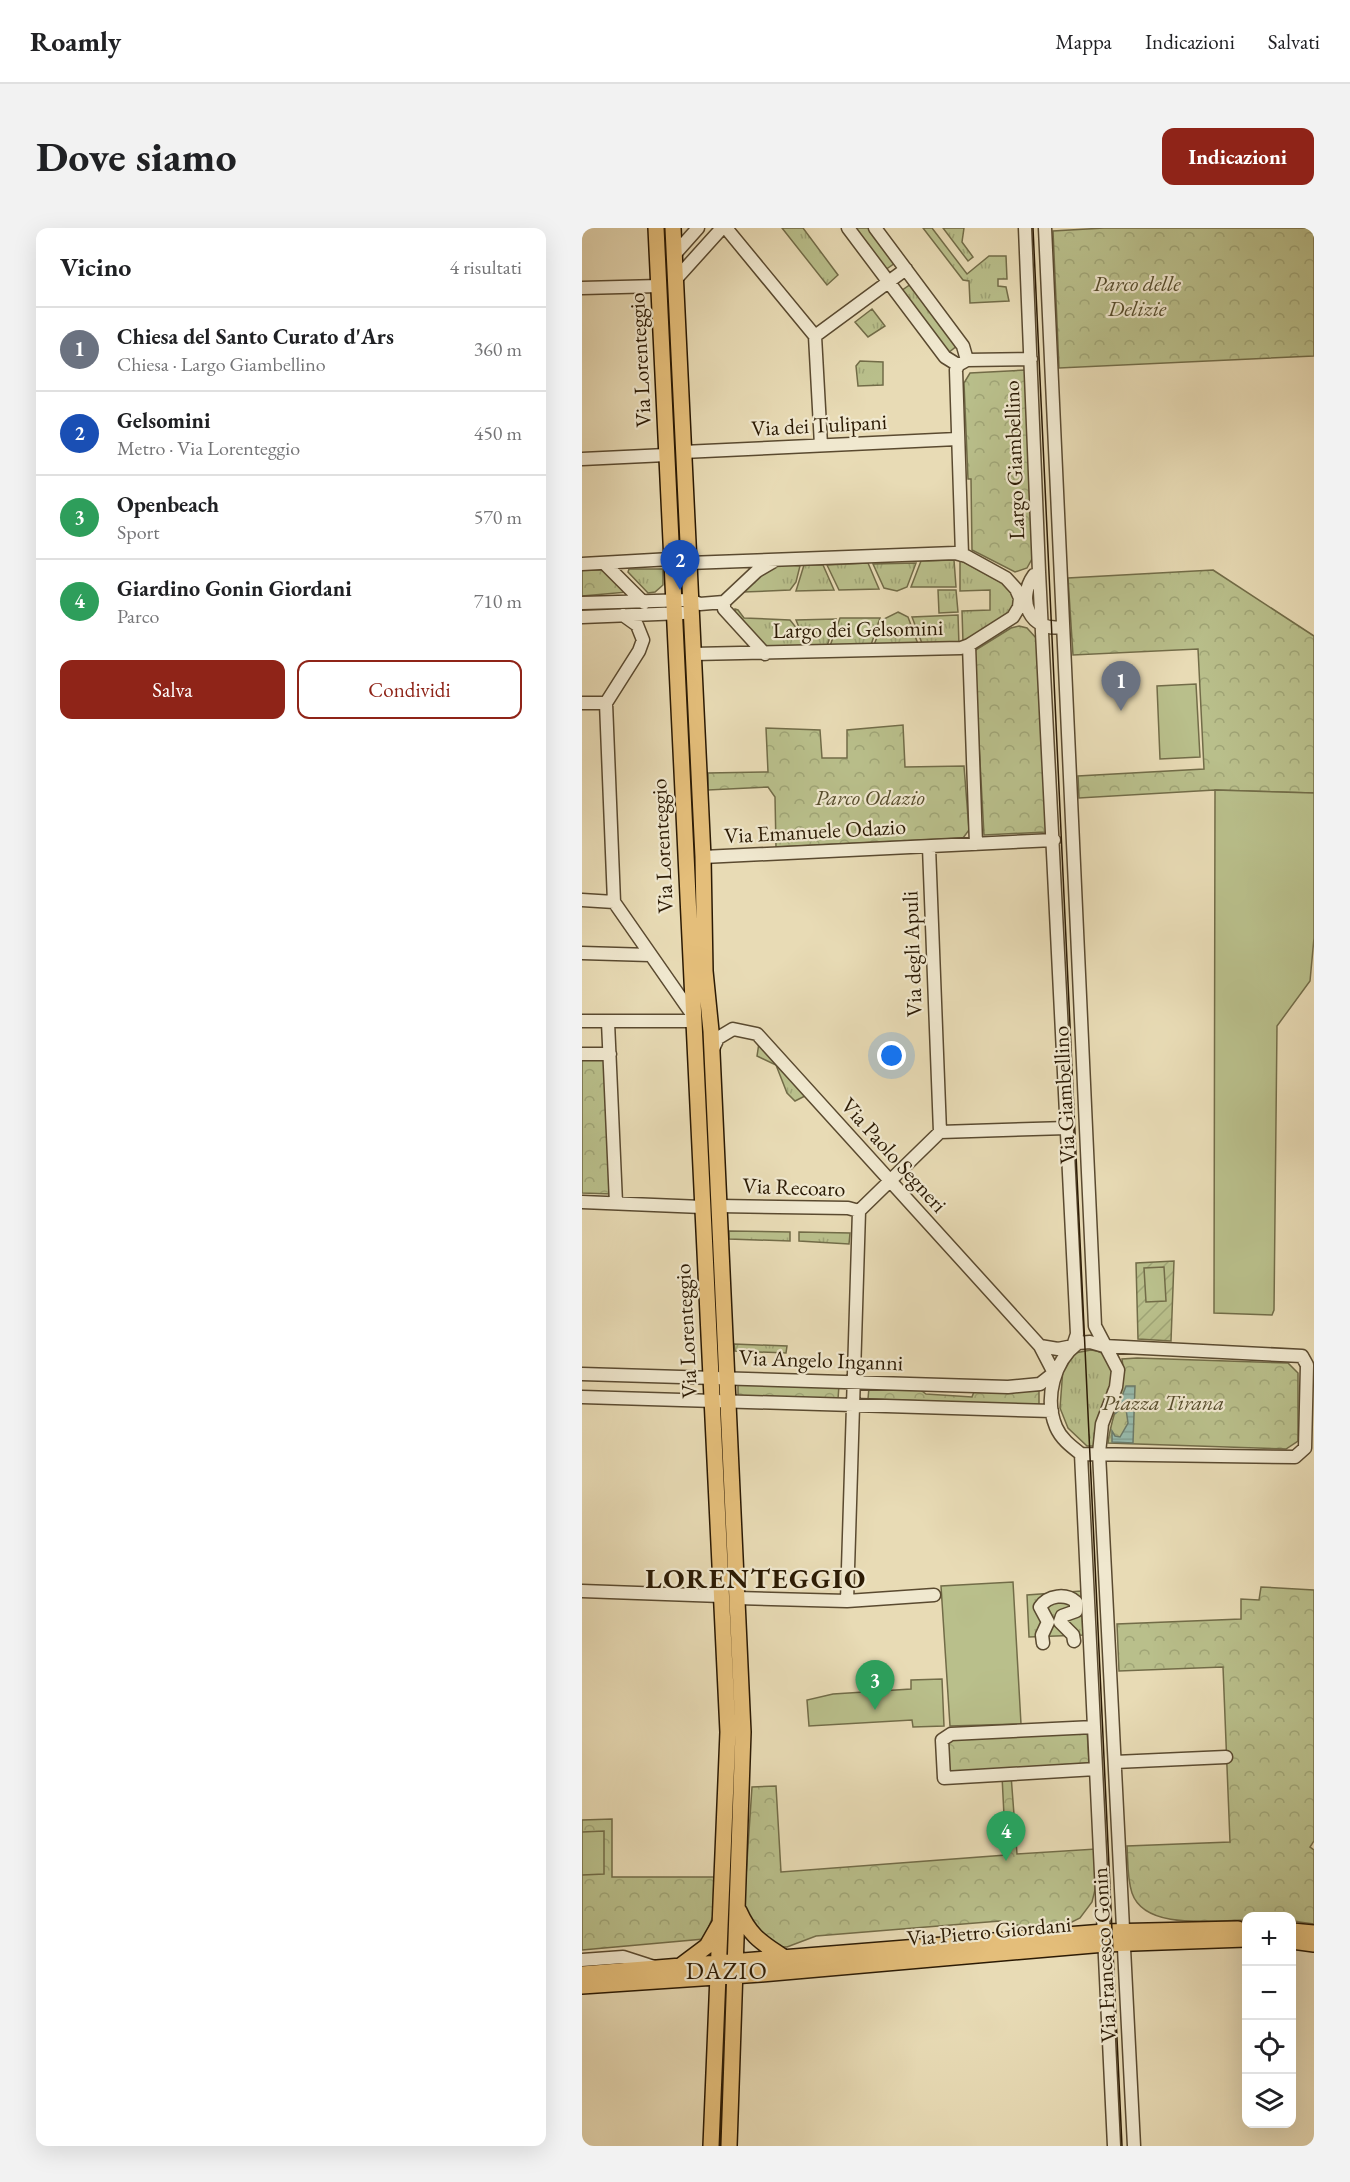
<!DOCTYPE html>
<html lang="it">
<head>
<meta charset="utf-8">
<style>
	:root { --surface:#fff; --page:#f2f2f2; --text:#202124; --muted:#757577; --line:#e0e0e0; --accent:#8f2418 }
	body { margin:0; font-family:"EB Garamond",serif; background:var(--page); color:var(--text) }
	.controls { position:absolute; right:18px; bottom:18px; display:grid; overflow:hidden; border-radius:12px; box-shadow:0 6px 24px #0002 }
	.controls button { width:54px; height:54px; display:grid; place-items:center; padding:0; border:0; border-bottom:2px solid var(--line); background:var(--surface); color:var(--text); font:30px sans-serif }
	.you { position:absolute; left:310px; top:828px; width:21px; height:21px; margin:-15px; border:4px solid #fff; border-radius:50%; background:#1a73e8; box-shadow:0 0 0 9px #1a73e833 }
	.badge { display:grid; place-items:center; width:39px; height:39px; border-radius:50%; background:var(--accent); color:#fff; font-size:20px; font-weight:700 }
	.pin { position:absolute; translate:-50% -50px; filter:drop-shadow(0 2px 3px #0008) }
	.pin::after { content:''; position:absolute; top:32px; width:21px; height:18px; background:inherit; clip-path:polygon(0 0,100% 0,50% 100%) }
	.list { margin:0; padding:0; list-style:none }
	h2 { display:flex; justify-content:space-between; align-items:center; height:78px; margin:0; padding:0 24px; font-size:26px }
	h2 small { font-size:20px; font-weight:400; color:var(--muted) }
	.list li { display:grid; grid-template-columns:39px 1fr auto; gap:18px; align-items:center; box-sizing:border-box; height:84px; padding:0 24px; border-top:2px solid var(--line) }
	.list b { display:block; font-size:22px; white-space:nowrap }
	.list p { margin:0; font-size:20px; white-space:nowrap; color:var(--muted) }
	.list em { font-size:20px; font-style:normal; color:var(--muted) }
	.actions { display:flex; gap:12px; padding:18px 24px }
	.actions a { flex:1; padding:14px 0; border:2px solid var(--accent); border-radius:12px; text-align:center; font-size:21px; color:var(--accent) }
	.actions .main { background:var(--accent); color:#fff }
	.icon { flex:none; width:33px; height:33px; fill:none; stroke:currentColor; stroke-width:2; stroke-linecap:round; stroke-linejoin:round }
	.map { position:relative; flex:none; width:732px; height:1918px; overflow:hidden; border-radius:12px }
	header { display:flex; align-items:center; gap:36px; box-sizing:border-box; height:84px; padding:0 30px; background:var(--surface); border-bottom:2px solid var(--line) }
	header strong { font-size:28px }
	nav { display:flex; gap:33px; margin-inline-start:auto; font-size:21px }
	.intro { display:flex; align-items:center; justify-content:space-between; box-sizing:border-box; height:144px; padding:0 36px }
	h1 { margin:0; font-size:42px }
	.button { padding:15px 27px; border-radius:12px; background:var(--accent); color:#fff; font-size:21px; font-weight:700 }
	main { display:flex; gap:36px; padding:0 36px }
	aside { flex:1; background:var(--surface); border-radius:12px; box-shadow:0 6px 24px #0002 }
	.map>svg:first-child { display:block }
</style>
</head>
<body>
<header>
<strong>Roamly</strong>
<nav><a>Mappa</a><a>Indicazioni</a><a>Salvati</a></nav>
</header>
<div class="intro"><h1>Dove siamo</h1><a class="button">Indicazioni</a></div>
<main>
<aside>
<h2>Vicino<small>4 risultati</small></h2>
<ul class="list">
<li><span class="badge" style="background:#6b7280">1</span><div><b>Chiesa del Santo Curato d'Ars</b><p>Chiesa · Largo Giambellino</p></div><em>360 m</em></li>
<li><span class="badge" style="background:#1a4fb4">2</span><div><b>Gelsomini</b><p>Metro · Via Lorenteggio</p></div><em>450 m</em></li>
<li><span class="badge" style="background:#2e9e5b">3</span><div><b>Openbeach</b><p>Sport</p></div><em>570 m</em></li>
<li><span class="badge" style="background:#2e9e5b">4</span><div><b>Giardino Gonin Giordani</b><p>Parco</p></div><em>710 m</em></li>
</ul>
<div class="actions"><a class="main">Salva</a><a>Condividi</a></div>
</aside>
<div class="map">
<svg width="732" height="1918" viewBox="0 0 732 1918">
	<defs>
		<pattern id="grass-tufts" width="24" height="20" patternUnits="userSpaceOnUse" patternTransform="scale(1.5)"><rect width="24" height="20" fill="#b9bf8b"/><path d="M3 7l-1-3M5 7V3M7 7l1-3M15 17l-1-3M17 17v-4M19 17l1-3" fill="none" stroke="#9fa476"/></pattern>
		<pattern id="park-crowns" width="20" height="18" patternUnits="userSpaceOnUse" patternTransform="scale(1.5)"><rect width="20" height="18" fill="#b9bf8b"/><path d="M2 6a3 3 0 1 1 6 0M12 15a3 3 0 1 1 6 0" fill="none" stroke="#9fa476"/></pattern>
		<pattern id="garden-furrows" width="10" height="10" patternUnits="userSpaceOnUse" patternTransform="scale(1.5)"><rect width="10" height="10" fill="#b9bf8b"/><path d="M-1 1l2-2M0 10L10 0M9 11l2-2" fill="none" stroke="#9fa476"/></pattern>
		<pattern id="water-rules" width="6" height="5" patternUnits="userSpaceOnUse" patternTransform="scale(1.5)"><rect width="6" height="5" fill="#97bbae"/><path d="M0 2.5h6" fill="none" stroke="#82a094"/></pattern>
	</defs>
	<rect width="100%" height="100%" fill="#e8dbb5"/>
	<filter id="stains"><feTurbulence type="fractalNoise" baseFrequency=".00333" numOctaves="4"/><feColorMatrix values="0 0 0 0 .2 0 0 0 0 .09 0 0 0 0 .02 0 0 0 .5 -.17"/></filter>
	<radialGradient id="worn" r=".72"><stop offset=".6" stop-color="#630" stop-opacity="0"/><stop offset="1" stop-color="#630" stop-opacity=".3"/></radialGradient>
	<path fill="url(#grass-tufts)" stroke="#726c48" stroke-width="1.5" d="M 200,0 L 221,0 L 256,47 L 245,57 Z
		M 271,0 L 287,0 L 313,35 L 303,42 Z
		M 341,0 L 350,0 L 385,46 L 407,28 L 424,28 L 425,51 L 416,51 L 416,58 L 424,59 L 427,73 L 388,75 L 387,53 L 381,52 Z
		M 361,0 L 382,0 L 380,14 L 391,29 L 386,33 Z
		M 329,56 L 376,117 L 366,125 L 319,63 Z
		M 290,81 L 303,98 L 286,109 L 273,94 Z
		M 278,133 L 301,134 L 301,157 L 276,158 L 274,138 Z
		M 372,332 L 374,359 L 329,359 L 339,333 Z
		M 378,332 L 426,358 L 433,367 L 431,384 L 381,415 L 380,383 L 408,382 L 408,362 L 378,363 Z
		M 286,335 L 297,361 L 257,362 L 245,337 Z
		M 334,335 L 325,359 L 315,363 L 302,360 L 291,336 Z
		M 202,336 L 218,338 L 214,354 L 208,362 L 162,364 L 188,338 Z
		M 222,337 L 241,337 L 252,362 L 214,363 Z
		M 47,341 L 81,341 L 81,357 L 73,364 L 66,365 L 46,344 Z
		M 356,362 L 374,362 L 376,384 L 357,385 Z
		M 153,381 L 156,382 L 162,390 L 208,392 L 216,402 L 221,419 L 183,420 L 153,389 Z
		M 316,384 L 326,389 L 336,416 L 292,417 L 302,391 Z
		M 376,387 L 377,417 L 341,418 L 330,389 Z
		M 258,390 L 298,390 L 289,417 L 248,418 Z
		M 254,391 L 245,418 L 225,419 L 214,392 Z
		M 177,815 L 225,867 L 213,873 L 205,865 L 194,837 L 175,828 Z
		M 147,1003 L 208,1004 L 208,1013 L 147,1011 Z
		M 217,1004 L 268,1005 L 267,1016 L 217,1013 Z
		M 152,1116 L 205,1118 L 204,1125 L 153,1123 Z
		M 509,1122 C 550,1125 519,1194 512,1218 L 505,1218 L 486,1200 L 478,1180 L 481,1140 L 493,1125 Z
		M 499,1363 L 501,1407 L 447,1409 L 445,1367 Z"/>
	<path fill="url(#park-crowns)" stroke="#726c48" stroke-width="1.5" d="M 522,0 L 732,0 L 732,128 L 477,140 L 471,3 Z
		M 443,142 L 451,329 L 445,340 L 433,344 L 390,322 L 389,251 L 386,251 L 382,155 L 388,145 Z
		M 0,342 L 25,342 L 46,364 L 0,368 Z
		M 631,342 L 732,408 L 732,565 L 633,562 L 497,570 L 496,548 L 622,541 L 616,421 L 491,427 L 486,350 Z
		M 437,398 L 445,400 L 455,411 L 464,604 L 402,607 L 392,423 L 429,400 Z
		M 321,497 L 323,539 L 382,538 L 387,602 L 381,610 L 194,619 L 193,569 L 186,559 L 126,562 L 126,545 L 186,544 L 184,500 L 238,502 L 240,530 L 265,530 L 265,502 Z
		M 0,831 L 23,831 L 30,966 L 0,965 Z
		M 555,1130 L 706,1135 L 716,1145 L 716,1213 L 704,1221 L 526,1215 C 529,1186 545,1160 540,1131 Z
		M 156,1154 L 257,1157 L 256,1171 L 156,1168 Z
		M 287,1159 L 336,1160 L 344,1166 L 390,1169 L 393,1161 L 457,1163 L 457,1177 L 286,1171 Z
		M 679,1359 L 732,1362 L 732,1613 L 728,1619 L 732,1622 L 732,1696 L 710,1693 L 710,1688 L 664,1688 L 664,1692 C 632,1692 563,1703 550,1665 C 545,1650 546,1633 545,1618 L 648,1614 L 641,1439 L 537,1443 L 535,1396 L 659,1391 L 659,1371 L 677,1372 Z
		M 505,1502 L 507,1535 L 367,1544 L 365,1515 L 370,1509 Z
		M 429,1547 L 435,1626 L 514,1621 L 515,1654 L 510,1674 L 498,1690 L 478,1700 L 456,1702 L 418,1693 L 234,1708 L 205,1719 L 196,1719 L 179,1713 L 162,1678 L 170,1559 L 194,1558 L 199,1644 L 424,1627 L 420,1548 Z
		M 30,1591 L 30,1649 L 132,1649 L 131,1688 L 122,1711 L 0,1722 L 0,1592 Z"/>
	<path fill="url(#garden-furrows)" stroke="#726c48" stroke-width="1.5" d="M 592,1033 L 589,1113 L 556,1111 L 554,1035 Z"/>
	<path fill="#b9bf8b" stroke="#726c48" stroke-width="1.5" d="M 614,456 L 618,529 L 578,531 L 575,458 Z
		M 633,562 L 732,565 L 732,710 L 728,753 L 695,798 L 692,1082 L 690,1087 L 632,1085 Z
		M 582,1039 L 584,1073 L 564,1074 L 562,1040 Z
		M 431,1354 L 439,1496 L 368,1498 L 359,1358 Z
		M 360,1451 L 362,1498 L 331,1499 L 330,1492 L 227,1498 L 225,1472 L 251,1466 L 329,1461 L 329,1452 Z
		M 22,1603 L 22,1646 L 0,1647 L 0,1604 Z"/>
	<path fill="url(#water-rules)" stroke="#6c7b6a" stroke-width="1.5" d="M 544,1158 L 553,1158 L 551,1215 L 530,1214 L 530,1203 L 533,1208 L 538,1209 L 546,1195 L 544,1181 L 539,1180 L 533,1186 Z"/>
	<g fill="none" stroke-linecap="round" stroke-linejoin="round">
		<g stroke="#5a4a30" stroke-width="15">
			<path id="minor" d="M 144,0 L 233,108 L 239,217
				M 266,0 L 363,129 L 376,137
				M 293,0 L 381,118 L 385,132
				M 443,0 L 457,344 L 495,1106 L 491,1118
				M 463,0 L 513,1098 L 536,1142 L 534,1159 L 520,1196 L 517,1225 L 552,1918
				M 92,27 L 116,0
				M 94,51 L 140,0
				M 0,60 L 77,58
				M 233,108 L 324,41
				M 101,224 L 375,211
				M 0,231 L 84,227
				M 380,327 L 374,142 L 376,137 L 385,132 L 449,131
				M 22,335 L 62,375
				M 106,335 L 373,325 L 384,328 L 424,350 L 434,361 L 438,370 L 437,379 L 431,389 L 387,417 L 379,420 L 111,426
				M 0,336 L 89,331
				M 452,347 C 434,372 448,404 480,399
				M 142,374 L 142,381 L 183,426
				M 0,375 L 108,372 L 118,376 L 142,374 L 175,343 L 192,333
				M 41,387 L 55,397 L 61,412 L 57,423 L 24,475 L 32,674 L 110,786
				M 0,389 L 101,385
				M 387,417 L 394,616
				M 0,475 L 24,475
				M 347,619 L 358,904
				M 121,629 L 472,612
				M 0,672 L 32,674
				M 0,725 L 68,727
				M 0,793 L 111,793
				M 26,794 L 34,975
				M 130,823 L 136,810 L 151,801 L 175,806 L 458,1118 L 472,1145
				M 0,826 L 28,826
				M 0,974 L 120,979
				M 137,978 L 266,980 L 277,983
				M 277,983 L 358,904 L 485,900
				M 508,1114 L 522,1118 L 720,1128 L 725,1137 L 723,1220 L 713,1229 L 499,1226 C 490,1219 479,1211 474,1199 C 462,1170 472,1133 496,1115 Z
				M 458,1118 L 476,1121 L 491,1118
				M 0,1146 L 426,1159 L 458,1156 L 472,1145
				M 0,1169 L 470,1183
				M 499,1226 L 532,1918
				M 0,1363 L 139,1368
				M 155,1370 L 265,1373 L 352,1367
				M 265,1373 L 277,983
				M 461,1415 L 460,1407 L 466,1394 L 458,1379 C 466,1367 484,1365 494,1374 L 494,1383 L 480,1388 L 478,1394 L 491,1407 L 492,1413
				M 512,1499 L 369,1506 L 360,1512 L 362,1550 L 514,1541
				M 533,1534 L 644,1529
				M 0,1732 L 41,1729 L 72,1739"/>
		</g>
		<g stroke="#2b1a04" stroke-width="18">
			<path id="major" d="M 74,0 L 146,1504 L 129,1918
				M 91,0 L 121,629 L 123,743 L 129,803 L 161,1504 L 147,1918
				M 157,1683 C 169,1710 181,1715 204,1731
				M 710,1703 L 732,1705
				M 710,1713 L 732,1716
				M 97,1739 L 125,1718 L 137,1697
				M 0,1746 L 522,1704 L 656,1701
				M 0,1758 L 179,1746 L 523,1716 L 664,1711"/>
		</g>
		<use href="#minor" stroke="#f0e8cf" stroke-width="12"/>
		<use href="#major" stroke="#e4be7a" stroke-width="15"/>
		<path stroke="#2b1a04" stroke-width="1.5" d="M 451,0 L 540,1918"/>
	</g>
	<g text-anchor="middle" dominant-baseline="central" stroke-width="4.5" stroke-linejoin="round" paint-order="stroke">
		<g font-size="22" font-style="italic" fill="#564c2c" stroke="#f0e8cf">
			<text x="555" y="55">Parco delle<tspan x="555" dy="25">Delizie</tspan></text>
			<text x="288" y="569">Parco Odazio</text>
			<text x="581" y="1174">Piazza Tirana</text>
		</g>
		<g font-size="22" fill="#2b1a04" stroke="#f0e8cf">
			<text transform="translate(58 132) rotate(-93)">Via Lorenteggio</text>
			<text transform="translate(237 197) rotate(-3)">Via dei Tulipani</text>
			<text transform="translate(432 232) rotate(-92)">Largo Giambellino</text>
			<text transform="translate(276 401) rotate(-1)">Largo dei Gelsomini</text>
			<text transform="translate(233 603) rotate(-3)">Via Emanuele Odazio</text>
			<text transform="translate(80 618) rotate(-93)">Via Lorenteggio</text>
			<text transform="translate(330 726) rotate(-92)">Via degli Apuli</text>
			<text transform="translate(482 867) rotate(-93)">Via Giambellino</text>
			<text transform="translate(312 927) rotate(48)">Via Paolo Segneri</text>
			<text transform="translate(212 959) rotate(2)">Via Recoaro</text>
			<text transform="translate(104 1103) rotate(-93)">Via Lorenteggio</text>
			<text transform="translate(239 1132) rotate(2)">Via Angelo Inganni</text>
			<text transform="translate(407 1703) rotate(-5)">Via Pietro Giordani</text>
			<text transform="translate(522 1727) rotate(-93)">Via Francesco Gonin</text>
		</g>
		<g font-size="24" letter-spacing="1.5" fill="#2b1a04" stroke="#f0e8cf">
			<text x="145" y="1742">DAZIO</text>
		</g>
		<g font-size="28" font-weight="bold" letter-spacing="1.5" fill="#2b1a04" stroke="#f0e8cf">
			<text x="174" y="1350">LORENTEGGIO</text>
		</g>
	</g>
	<rect width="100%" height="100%" filter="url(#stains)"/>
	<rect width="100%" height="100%" fill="url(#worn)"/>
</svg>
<div class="controls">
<button>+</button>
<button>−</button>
<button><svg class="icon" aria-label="locate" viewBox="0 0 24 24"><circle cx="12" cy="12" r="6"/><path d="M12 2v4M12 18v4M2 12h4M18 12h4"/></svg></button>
<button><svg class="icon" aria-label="layers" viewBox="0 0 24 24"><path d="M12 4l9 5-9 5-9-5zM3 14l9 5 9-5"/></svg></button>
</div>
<div class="you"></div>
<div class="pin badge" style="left:539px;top:483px;background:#6b7280">1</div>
<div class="pin badge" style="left:98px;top:362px;background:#1a4fb4">2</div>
<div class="pin badge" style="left:293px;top:1482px;background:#2e9e5b">3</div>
<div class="pin badge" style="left:424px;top:1633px;background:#2e9e5b">4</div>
</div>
</main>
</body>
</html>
